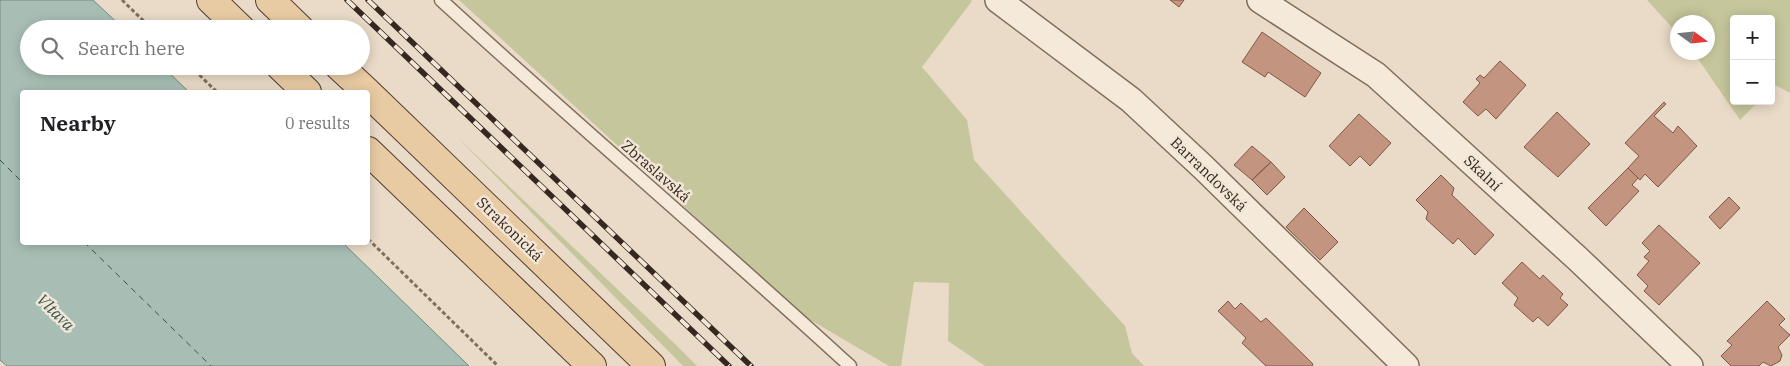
<!DOCTYPE html>
<html lang="en">
<head>
<meta charset="utf-8">
<style>
	:root { --surface:#fff; --page:#f2f2f2; --text:#202124; --muted:#757577; --line:#e0e0e0 }
	body { margin:0; font-family:"IBM Plex Serif",serif; background:var(--page); color:var(--text) }
	.controls { position:absolute; right:15px; top:15px; display:grid; overflow:hidden; border-radius:5px; box-shadow:0 2px 12px #0003 }
	.controls button { width:45px; height:45px; display:grid; place-items:center; padding:0; border:0; border-bottom:1px solid var(--line); background:var(--surface); color:var(--text); font:25px sans-serif }
	.compass { position:absolute; left:1670px; top:15px; width:45px; height:45px; border-radius:50%; background:var(--surface); box-shadow:0 2px 12px #0003; rotate:105deg }
	.list { margin:0; padding:0; list-style:none }
	h2 { display:flex; justify-content:space-between; align-items:center; height:65px; margin:0; padding:0 20px; font-size:21px }
	h2 small { font-size:16px; font-weight:400; color:var(--muted) }
	.icon { flex:none; width:28px; height:28px; fill:none; stroke:currentColor; stroke-width:2; stroke-linecap:round; stroke-linejoin:round }
	.map { position:relative; flex:none; width:1790px; height:366px; overflow:hidden }
	.search { position:absolute; background:var(--surface); box-shadow:0 2px 12px #0003; left:20px; top:20px; width:350px; height:55px; display:flex; align-items:center; gap:12px; box-sizing:border-box; padding:0 18px; border-radius:28px; color:var(--muted); font-size:19px }
	.panel { position:absolute; background:var(--surface); box-shadow:0 2px 12px #0003; left:20px; top:90px; width:350px; height:155px; border-radius:5px }
	.map>svg:first-child { display:block }
</style>
</head>
<body>
<div class="map">
<svg width="1790" height="366" viewBox="0 0 1790 366">
	<rect width="100%" height="100%" fill="#e9dbc7"/>
	<path fill="#c6c69c" d="M 459,0 L 970,0 L 972,1 L 922,67 L 967,120 L 974,160 L 1125,326 L 1132,353 L 1144,366 L 985,366 L 948,341 L 949,283 L 914,282 L 901,366 L 889,366 L 802,315 Z
		M 1647,0 L 1790,0 L 1790,93 L 1775,85 L 1771,88 L 1771,19 L 1734,19 L 1734,101 L 1759,101 L 1740,120 L 1694,53 L 1708,52 L 1708,22 L 1678,22 L 1677,33 Z
		M 457,137 L 673,342 L 697,366 L 683,366 Z"/>
	<path fill="#a8beb5" stroke="#6f8b81" d="M 0,0 L 93,0 L 124,29 L 29,29 L 29,66 L 162,66 L 189,92 L 22,92 L 22,242 L 343,243 L 469,366 L 7,366 L 0,360 Z"/>
	<g fill="none" stroke-linecap="round" stroke-linejoin="round">
		<path stroke="#31534d" stroke-width="1" stroke-dasharray="6 5" stroke-linecap="butt" d="M 0,160 L 22,182
			M 84,242 L 211,366"/>
	</g>
	<path fill="#c39581" stroke="#805747" d="M 1170,0 L 1184,0 L 1179,7 Z
		M 1262,32 L 1321,73 L 1305,97 L 1268,72 L 1265,77 L 1242,62 Z
		M 1500,61 L 1526,85 L 1496,119 L 1486,109 L 1478,116 L 1463,102 L 1480,83 L 1476,79 L 1480,75 L 1484,78 Z
		M 1664,102 L 1666,104 L 1654,116 L 1673,133 L 1678,126 L 1697,146 L 1658,187 L 1645,174 L 1640,180 L 1628,168 L 1639,156 L 1625,143 Z
		M 1557,112 L 1590,144 L 1558,177 L 1524,147 Z
		M 1359,114 L 1391,143 L 1370,166 L 1360,156 L 1350,166 L 1329,146 Z
		M 1252,146 L 1271,162 L 1252,180 L 1234,165 Z
		M 1271,162 L 1285,177 L 1267,195 L 1252,180 Z
		M 1628,168 L 1638,178 L 1632,185 L 1639,191 L 1606,226 L 1588,208 Z
		M 1441,175 L 1454,188 L 1452,195 L 1494,235 L 1475,255 L 1458,238 L 1453,244 L 1426,219 L 1428,212 L 1416,200 Z
		M 1729,197 L 1740,208 L 1720,229 L 1709,217 Z
		M 1304,208 L 1338,242 L 1320,260 L 1286,227 Z
		M 1659,225 L 1700,263 L 1659,305 L 1644,291 L 1648,286 L 1637,275 L 1649,261 L 1644,257 L 1650,251 L 1642,243 Z
		M 1522,262 L 1540,279 L 1543,275 L 1563,294 L 1560,298 L 1568,305 L 1548,326 L 1538,317 L 1533,322 L 1514,305 L 1518,298 L 1502,283 Z
		M 1228,301 L 1235,309 L 1241,303 L 1261,322 L 1266,318 L 1313,364 L 1312,366 L 1266,366 L 1242,343 L 1246,338 L 1218,311 Z
		M 1767,301 L 1785,319 L 1779,325 L 1790,335 L 1778,347 L 1782,355 L 1780,361 L 1771,366 L 1763,362 L 1759,366 L 1731,366 L 1721,356 L 1732,345 L 1727,341 Z"/>
	<g fill="none" stroke-linecap="round" stroke-linejoin="round">
		<g stroke="#836e5e" stroke-width="15">
			<path id="lane" d="M 441,0 C 576,124 715,242 850,366"/>
		</g>
		<g stroke="#836e5e" stroke-width="28">
			<path id="street" d="M 998,0 L 1131,100 L 1204,168 L 1406,366
				M 1260,0 L 1376,75 L 1578,259 L 1690,366"/>
		</g>
		<g stroke="#513d32" stroke-width="30">
			<path id="primary" d="M 211,0 L 241,29
				M 270,0 L 300,29
				M 280,66 L 307,92
				M 339,66 L 367,92
				M 368,93 L 651,366
				M 368,151 L 592,366"/>
		</g>
		<path stroke="#836e5e" stroke-width="3" stroke-dasharray="4 2.5" stroke-linecap="butt" d="M 122,0 L 152,29
			M 188,29 L 196,20
			M 190,66 L 217,92
			M 368,239 L 498,366"/>
		<use href="#lane" stroke="#f5ead9" stroke-width="12"/>
		<use href="#street" stroke="#f5ead9" stroke-width="25"/>
		<use href="#primary" stroke="#e8cba3" stroke-width="28"/>
		<g stroke="#352820" stroke-width="5.5">
			<path id="rail" d="M 347,0 L 729,366
				M 368,0 L 751,366"/>
		</g>
		<use href="#rail" stroke="#f2e6d6" stroke-width="4" stroke-dasharray="11" stroke-linecap="butt"/>
	</g>
	<g text-anchor="middle" dominant-baseline="central" stroke-width="5" stroke-linejoin="round" paint-order="stroke">
		<g font-size="15" fill="#352820" stroke="#f2e6d6">
			<text transform="translate(656 171) rotate(41)">Zbraslavská</text>
			<text transform="translate(1483 173) rotate(43)">Skalní</text>
			<text transform="translate(1209 174) rotate(44)">Barrandovská</text>
			<text transform="translate(510 229) rotate(44)">Strakonická</text>
		</g>
		<g font-size="16" font-style="italic" fill="#31534d" stroke="#f2e6d6">
			<text transform="translate(56 312) rotate(44)">Vltava</text>
		</g>
	</g>
</svg>
<div class="controls">
<button>+</button>
<button>−</button>
</div>
<svg class="compass" viewBox="-18 -18 36 36"><path d="M0-13l5 13h-10z" fill="#e53935"/><path d="M0 13l5-13h-10z" fill="#757577"/></svg>
<div class="search"><svg class="icon" aria-label="search" viewBox="0 0 24 24"><circle cx="10" cy="10" r="6"/><path d="M15 15l6 6"/></svg>Search here</div>
<section class="panel">
<h2>Nearby<small>0 results</small></h2>
<ul class="list">
</ul>
</section>
</div>
</body>
</html>
